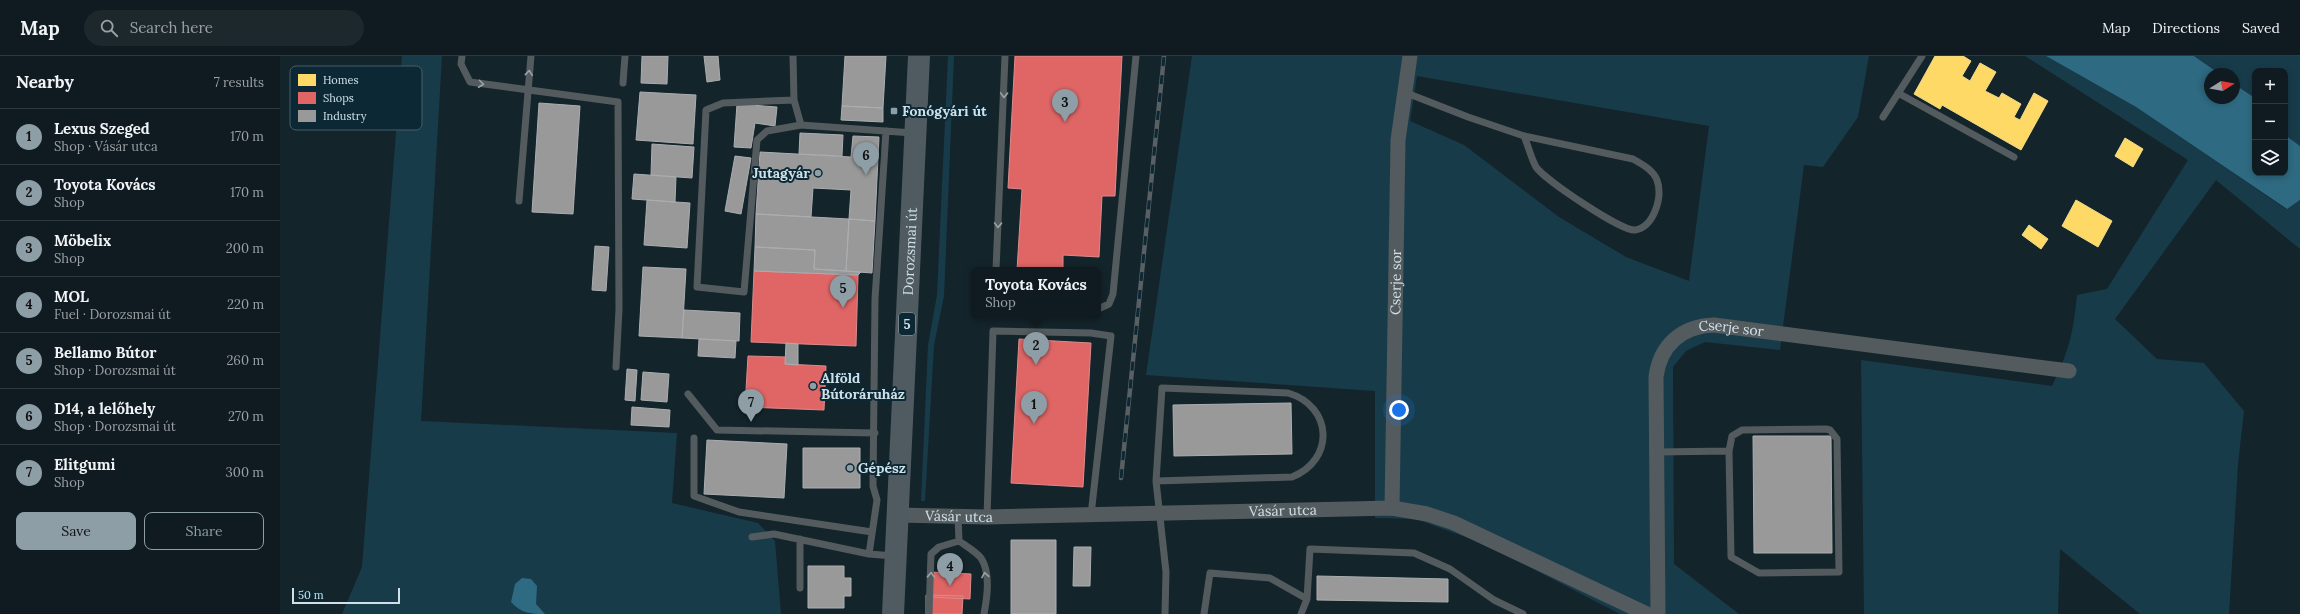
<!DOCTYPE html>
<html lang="en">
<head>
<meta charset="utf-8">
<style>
	:root { --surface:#0f1b20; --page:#1d282d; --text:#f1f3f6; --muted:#9ba1a5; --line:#2f393e; --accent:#8e9ea6 }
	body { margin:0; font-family:Lora,serif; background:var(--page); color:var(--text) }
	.controls { position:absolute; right:12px; top:12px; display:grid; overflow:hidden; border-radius:8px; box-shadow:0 2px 6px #0003 }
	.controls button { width:36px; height:36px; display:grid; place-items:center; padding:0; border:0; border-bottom:1px solid var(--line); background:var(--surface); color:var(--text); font:20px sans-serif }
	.compass { position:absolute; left:1924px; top:12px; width:36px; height:36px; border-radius:50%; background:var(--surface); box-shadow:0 2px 6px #0003; rotate:79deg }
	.scale { position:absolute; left:12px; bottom:10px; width:108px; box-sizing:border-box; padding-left:4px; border:2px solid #d0e0e8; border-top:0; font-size:11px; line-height:14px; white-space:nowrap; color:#d0e0e8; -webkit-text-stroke:3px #0b2834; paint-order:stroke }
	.you { position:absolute; left:1119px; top:354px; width:14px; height:14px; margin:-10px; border:3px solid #fff; border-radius:50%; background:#1a73e8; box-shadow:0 0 0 6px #1a73e833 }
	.badge { display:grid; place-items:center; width:26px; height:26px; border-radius:50%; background:var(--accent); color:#111; font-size:13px; font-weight:700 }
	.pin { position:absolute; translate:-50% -33px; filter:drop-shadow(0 1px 2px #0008) }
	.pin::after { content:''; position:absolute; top:21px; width:14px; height:12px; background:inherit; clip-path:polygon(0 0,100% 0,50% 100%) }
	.popup { position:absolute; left:691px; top:211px; width:130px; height:52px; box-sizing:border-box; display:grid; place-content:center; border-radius:8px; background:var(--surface); filter:drop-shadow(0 1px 3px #0005); font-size:13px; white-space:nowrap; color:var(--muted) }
	.popup b { font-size:15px; color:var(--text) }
	.popup::after { content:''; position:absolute; left:50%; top:100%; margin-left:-8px; border:8px solid transparent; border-top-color:var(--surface) }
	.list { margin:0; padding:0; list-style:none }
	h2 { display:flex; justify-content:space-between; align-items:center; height:52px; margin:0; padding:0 16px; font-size:17px }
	h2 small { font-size:13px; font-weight:400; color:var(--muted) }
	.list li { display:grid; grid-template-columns:26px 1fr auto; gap:12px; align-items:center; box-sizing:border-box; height:56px; padding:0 16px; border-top:1px solid var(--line) }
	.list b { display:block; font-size:15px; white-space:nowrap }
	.list p { margin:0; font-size:13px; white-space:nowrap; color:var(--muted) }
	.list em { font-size:13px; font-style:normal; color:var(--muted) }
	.actions { display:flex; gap:8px; padding:12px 16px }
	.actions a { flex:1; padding:9px 0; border:1px solid var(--accent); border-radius:8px; text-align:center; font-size:14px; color:var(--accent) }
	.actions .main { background:var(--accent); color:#111 }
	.icon { flex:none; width:22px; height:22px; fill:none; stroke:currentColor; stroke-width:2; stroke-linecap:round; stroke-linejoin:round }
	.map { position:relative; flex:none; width:2020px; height:558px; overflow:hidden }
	header { display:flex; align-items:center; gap:24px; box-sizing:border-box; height:56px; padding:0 20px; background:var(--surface); border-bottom:1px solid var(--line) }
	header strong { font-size:19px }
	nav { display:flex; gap:22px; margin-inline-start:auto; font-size:14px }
	.search { width:280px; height:36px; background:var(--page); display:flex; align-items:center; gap:10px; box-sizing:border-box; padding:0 14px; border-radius:22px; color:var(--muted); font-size:15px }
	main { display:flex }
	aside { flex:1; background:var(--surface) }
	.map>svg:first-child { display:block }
</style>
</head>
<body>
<header>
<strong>Map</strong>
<div class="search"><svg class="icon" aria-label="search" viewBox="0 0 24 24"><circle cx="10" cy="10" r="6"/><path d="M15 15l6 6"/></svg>Search here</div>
<nav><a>Map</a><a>Directions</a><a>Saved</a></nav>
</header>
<main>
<aside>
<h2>Nearby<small>7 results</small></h2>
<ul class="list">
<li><span class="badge">1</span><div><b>Lexus Szeged</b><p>Shop · Vásár utca</p></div><em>170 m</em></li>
<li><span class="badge">2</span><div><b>Toyota Kovács</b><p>Shop</p></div><em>170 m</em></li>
<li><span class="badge">3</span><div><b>Möbelix</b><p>Shop</p></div><em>200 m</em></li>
<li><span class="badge">4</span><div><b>MOL</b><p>Fuel · Dorozsmai út</p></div><em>220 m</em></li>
<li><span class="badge">5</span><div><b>Bellamo Bútor</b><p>Shop · Dorozsmai út</p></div><em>260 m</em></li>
<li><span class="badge">6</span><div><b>D14, a lelőhely</b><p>Shop · Dorozsmai út</p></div><em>270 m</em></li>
<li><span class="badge">7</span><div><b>Elitgumi</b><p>Shop</p></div><em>300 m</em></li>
</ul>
<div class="actions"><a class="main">Save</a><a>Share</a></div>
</aside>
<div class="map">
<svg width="2020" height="558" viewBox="0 0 2020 558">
	<rect width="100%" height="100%" fill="#14242b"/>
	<path fill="#183b4a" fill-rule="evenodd" d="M 122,0 L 162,0 L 141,365 L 397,377 L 392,447 L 478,467 L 495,485 L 501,558 L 62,558 L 82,511 Z
		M 668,0 L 674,0 L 664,240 L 654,289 L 645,445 L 641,445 L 648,289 L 657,239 Z
		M 912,0 L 1589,0 L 1578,61 L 1543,111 L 1524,109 L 1500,294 L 1425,286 L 1406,295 L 1393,311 L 1394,508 L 1459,558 L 1340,558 L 1207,489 L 1136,463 L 1095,462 L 1095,335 L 866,319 ZM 1137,20 L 1429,70 L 1409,225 L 1346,201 L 1279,161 L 1184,89 L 1130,65 Z
		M 1745,0 L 1766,0 L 1856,51 L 2006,153 L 2020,144 L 2020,193 L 1936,124 L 1835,263 L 1877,303 L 1924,307 L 1964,355 L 1958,408 L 1949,558 L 1860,558 L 1780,493 L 1778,558 L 1584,558 L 1581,304 L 1772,330 C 1789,295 1793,278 1797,239 L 1827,233 L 1908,104 Z
		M 1914,0 L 2020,0 L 2020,90 L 2005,79 L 2005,15 L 1975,15 L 1975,42 L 1954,28 L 1954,18 L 1940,18 Z"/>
	<path fill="#2e6a82" d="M 1766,0 L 1914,0 L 1940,18 L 1930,18 L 1930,42 L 1954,42 L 1954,28 L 1975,42 L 1975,117 L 2005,117 L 2005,79 L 2020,90 L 2020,144 L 2007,153 L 1856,51 Z
		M 242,522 L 251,523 L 257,530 L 256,548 L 265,558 C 250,558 241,557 231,546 L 235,528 Z"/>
	<path fill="#ffd966" stroke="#f1db8d" d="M 1655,0 L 1683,0 L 1691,5 L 1682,20 L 1690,25 L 1700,7 L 1716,16 L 1705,35 L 1719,42 L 1722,37 L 1741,48 L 1734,61 L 1740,64 L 1754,37 L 1768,45 L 1741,94 L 1662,49 L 1660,53 L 1634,38 Z
		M 1845,82 L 1863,93 L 1853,111 L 1835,100 Z
		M 1796,144 L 1832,165 L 1818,191 L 1782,170 Z
		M 1749,169 L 1768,183 L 1761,193 L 1742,179 Z"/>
	<path fill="#e06666" stroke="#db8b8d" d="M 735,0 L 842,0 L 835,140 L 822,140 L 819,201 L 783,199 L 783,214 L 737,214 L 742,133 L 728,132 Z
		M 474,215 L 578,219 L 576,290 L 471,286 Z
		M 739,283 L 811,287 L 803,431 L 731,427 Z
		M 468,300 L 506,301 L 505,308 L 546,310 L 544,354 L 465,351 Z
		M 651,516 L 691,518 L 690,543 L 650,541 Z
		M 646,539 L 683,540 L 682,558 L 646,558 Z"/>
	<path fill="#999" stroke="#aaaeb1" d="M 362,0 L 388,0 L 387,28 L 361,27 Z
		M 424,0 L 438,0 L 440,24 L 427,26 Z
		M 565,0 L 606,0 L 603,52 L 562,50 Z
		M 360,36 L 416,39 L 413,88 L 356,84 Z
		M 259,47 L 300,50 L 293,158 L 252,156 Z
		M 457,48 L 497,51 L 495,70 L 475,67 L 471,92 L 454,91 Z
		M 562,50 L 603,52 L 603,66 L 561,64 Z
		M 520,77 L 563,79 L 562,100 L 519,98 Z
		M 573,80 L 599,81 L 595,165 L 569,163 L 571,134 L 533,132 L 531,161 L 476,158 L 480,96 L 571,101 Z
		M 372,88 L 414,91 L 412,122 L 371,119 Z
		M 455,100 L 471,102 L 461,158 L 445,155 Z
		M 354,118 L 396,121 L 395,146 L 352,143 Z
		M 367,144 L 410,147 L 407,192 L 364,189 Z
		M 476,158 L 569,163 L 566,215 L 534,213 L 535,194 L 475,191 Z
		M 569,163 L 595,165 L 592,217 L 566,215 Z
		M 315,190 L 329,191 L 326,235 L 312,234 Z
		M 475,191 L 535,194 L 534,213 L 581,216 L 578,219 L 474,215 Z
		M 363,211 L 406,213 L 402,282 L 359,280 Z
		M 404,254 L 460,257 L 459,285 L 402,282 Z
		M 419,283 L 456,285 L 455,302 L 418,300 Z
		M 506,287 L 518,288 L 518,309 L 505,308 Z
		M 347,313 L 357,314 L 355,345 L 345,344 Z
		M 363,316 L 389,318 L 387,346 L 361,344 Z
		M 1011,347 L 1012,398 L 894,400 L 893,349 Z
		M 352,351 L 390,354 L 389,371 L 351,369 Z
		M 1473,380 L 1551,380 L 1552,497 L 1474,497 Z
		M 427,384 L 507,388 L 504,442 L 424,438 Z
		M 523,392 L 580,392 L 580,432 L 523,432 Z
		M 731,484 L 776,484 L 776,558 L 731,558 Z
		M 794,491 L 811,491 L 810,530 L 793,530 Z
		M 528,510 L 564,510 L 564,522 L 571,522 L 571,540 L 564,540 L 564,552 L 528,552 Z
		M 1037,520 L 1168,523 L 1168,546 L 1037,544 Z"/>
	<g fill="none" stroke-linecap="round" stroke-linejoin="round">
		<path stroke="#535b5e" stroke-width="7" d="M 182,0 L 181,8 L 190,26 L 338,46 L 339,253 L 336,311
			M 513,0 L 514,44 L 521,69 L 633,77
			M 343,27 L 345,0
			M 1124,36 L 1188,61 L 1244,80 L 1353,103 C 1362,108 1373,114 1377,124 C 1383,141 1374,171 1355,174 C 1342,176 1264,123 1256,111 C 1251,102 1248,89 1244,80
			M 1618,37 L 1734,101
			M 514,44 L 443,47 L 426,54 L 417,231 L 464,236 L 477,84 L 487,75 L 521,69
			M 1603,61 L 1642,0
			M 239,145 L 251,0
			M 716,214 L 725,0
			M 818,253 L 829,248 L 833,238 L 856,0
			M 408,338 L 437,374 L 595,377
			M 1546,373 L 1550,374 L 1557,383 L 1559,516 L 1479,517 L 1451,501 L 1449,395 L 1452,380 L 1462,374 Z
			M 414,382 L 414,440 L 459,456 L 592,476
			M 1377,396 L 1449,395
			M 876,425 L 1012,421 C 1055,404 1053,350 1008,337 L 882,332 L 876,425 L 886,516 L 885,558
			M 707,461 L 713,275 L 811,277 L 831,280 L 811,459
			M 472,481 L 494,478 L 589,498 L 614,500
			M 520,483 L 520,532
			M 679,485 C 686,490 695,495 701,502 C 711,517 707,542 704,558
			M 589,498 L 597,444 L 593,430 L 595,243 L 606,75
			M 1027,543 L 1030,493 L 1134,497 L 1170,513 L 1214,544 L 1243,558
			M 649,558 L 651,498 L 659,491 L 679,485 L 678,461
			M 924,558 L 930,517 L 990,522 L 1027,543 L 1021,558"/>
		<g stroke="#535b5e" stroke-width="15">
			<path id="s1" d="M 1112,452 L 1118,84 L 1130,0"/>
			<path id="s2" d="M 617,459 L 707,461 L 1112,452 L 1147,458 L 1174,467 L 1367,558"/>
			<path id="s3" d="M 1378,558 L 1376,321 C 1380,289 1402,270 1434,269 L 1789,315"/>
		</g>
		<path stroke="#505b61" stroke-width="22" id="s4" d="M 613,558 L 639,0"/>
		<g stroke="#586066" stroke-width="4.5">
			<path id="rail" d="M 841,422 L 884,0"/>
		</g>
		<use href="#rail" stroke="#0b2834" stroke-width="3" stroke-dasharray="9" stroke-linecap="butt"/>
	</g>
	<defs><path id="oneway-chevron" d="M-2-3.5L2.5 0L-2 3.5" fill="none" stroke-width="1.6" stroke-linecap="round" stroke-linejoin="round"/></defs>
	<g stroke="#98a4aa">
		<use href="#oneway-chevron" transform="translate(249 17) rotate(-84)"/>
		<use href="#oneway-chevron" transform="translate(201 28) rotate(7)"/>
		<use href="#oneway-chevron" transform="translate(724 39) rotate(92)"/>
		<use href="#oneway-chevron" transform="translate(718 169) rotate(92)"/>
		<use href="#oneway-chevron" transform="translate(651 519) rotate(-88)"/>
		<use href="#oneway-chevron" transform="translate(705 519) rotate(-100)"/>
	</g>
	<g fill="#8e9ea6" stroke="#0b2834" stroke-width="1.5">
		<rect x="610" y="51" width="8" height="8" rx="2"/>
		<circle cx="538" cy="117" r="4"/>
		<circle cx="533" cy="330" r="4"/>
		<circle cx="570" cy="412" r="4"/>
	</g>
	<g text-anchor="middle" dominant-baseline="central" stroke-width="4" stroke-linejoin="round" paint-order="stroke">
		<rect fill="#0b2834" stroke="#95a9b2" stroke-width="1" x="619" y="257" width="16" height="22" rx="3"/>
		<g font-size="13" font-weight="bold" fill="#d0e0e8">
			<text x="627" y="268">5</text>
		</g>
		<g font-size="14" font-weight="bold" fill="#d0e0e8" stroke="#0b2834" text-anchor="start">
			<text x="622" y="55">Fonógyári út</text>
			<text x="530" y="117" text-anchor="end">Jutagyár</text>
			<text x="541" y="322">Alföld<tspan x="541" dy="16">Bútoráruház</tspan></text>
			<text x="578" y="412">Gépész</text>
		</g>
		<g font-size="14" fill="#d0e0e8" stroke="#0b2834">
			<text stroke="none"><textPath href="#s4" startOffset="363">Dorozsmai út</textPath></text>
			<text stroke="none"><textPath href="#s1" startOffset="226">Cserje sor</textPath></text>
			<text stroke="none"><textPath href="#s3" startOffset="340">Cserje sor</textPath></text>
			<text stroke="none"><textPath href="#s2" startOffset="386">Vásár utca</textPath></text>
			<text stroke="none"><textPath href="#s2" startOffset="62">Vásár utca</textPath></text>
		</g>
	</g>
	<rect x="10" y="10" width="132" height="64" rx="6" fill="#0b2834" stroke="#465f6a" stroke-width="1"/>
	<rect x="18" y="18" width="18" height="12" fill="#ffd966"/>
	<rect x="18" y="36" width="18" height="12" fill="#e06666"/>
	<rect x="18" y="54" width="18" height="12" fill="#999"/>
	<g font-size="11" fill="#d0e0e8">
		<text x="43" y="28">Homes</text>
		<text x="43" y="46">Shops</text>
		<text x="43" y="64">Industry</text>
	</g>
</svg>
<div class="controls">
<button>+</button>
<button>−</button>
<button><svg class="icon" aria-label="layers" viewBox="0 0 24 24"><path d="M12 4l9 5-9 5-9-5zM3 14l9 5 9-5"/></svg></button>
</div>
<svg class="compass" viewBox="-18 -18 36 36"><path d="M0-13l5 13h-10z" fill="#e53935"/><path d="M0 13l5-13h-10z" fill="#9ba1a5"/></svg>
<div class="scale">50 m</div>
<div class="you"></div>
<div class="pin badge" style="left:754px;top:368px">1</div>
<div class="pin badge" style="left:756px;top:309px">2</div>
<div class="popup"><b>Toyota Kovács</b>Shop</div>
<div class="pin badge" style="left:785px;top:66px">3</div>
<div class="pin badge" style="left:670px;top:530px">4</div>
<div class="pin badge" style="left:563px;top:252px">5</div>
<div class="pin badge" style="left:586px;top:119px">6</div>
<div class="pin badge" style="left:471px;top:366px">7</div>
</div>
</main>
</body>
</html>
